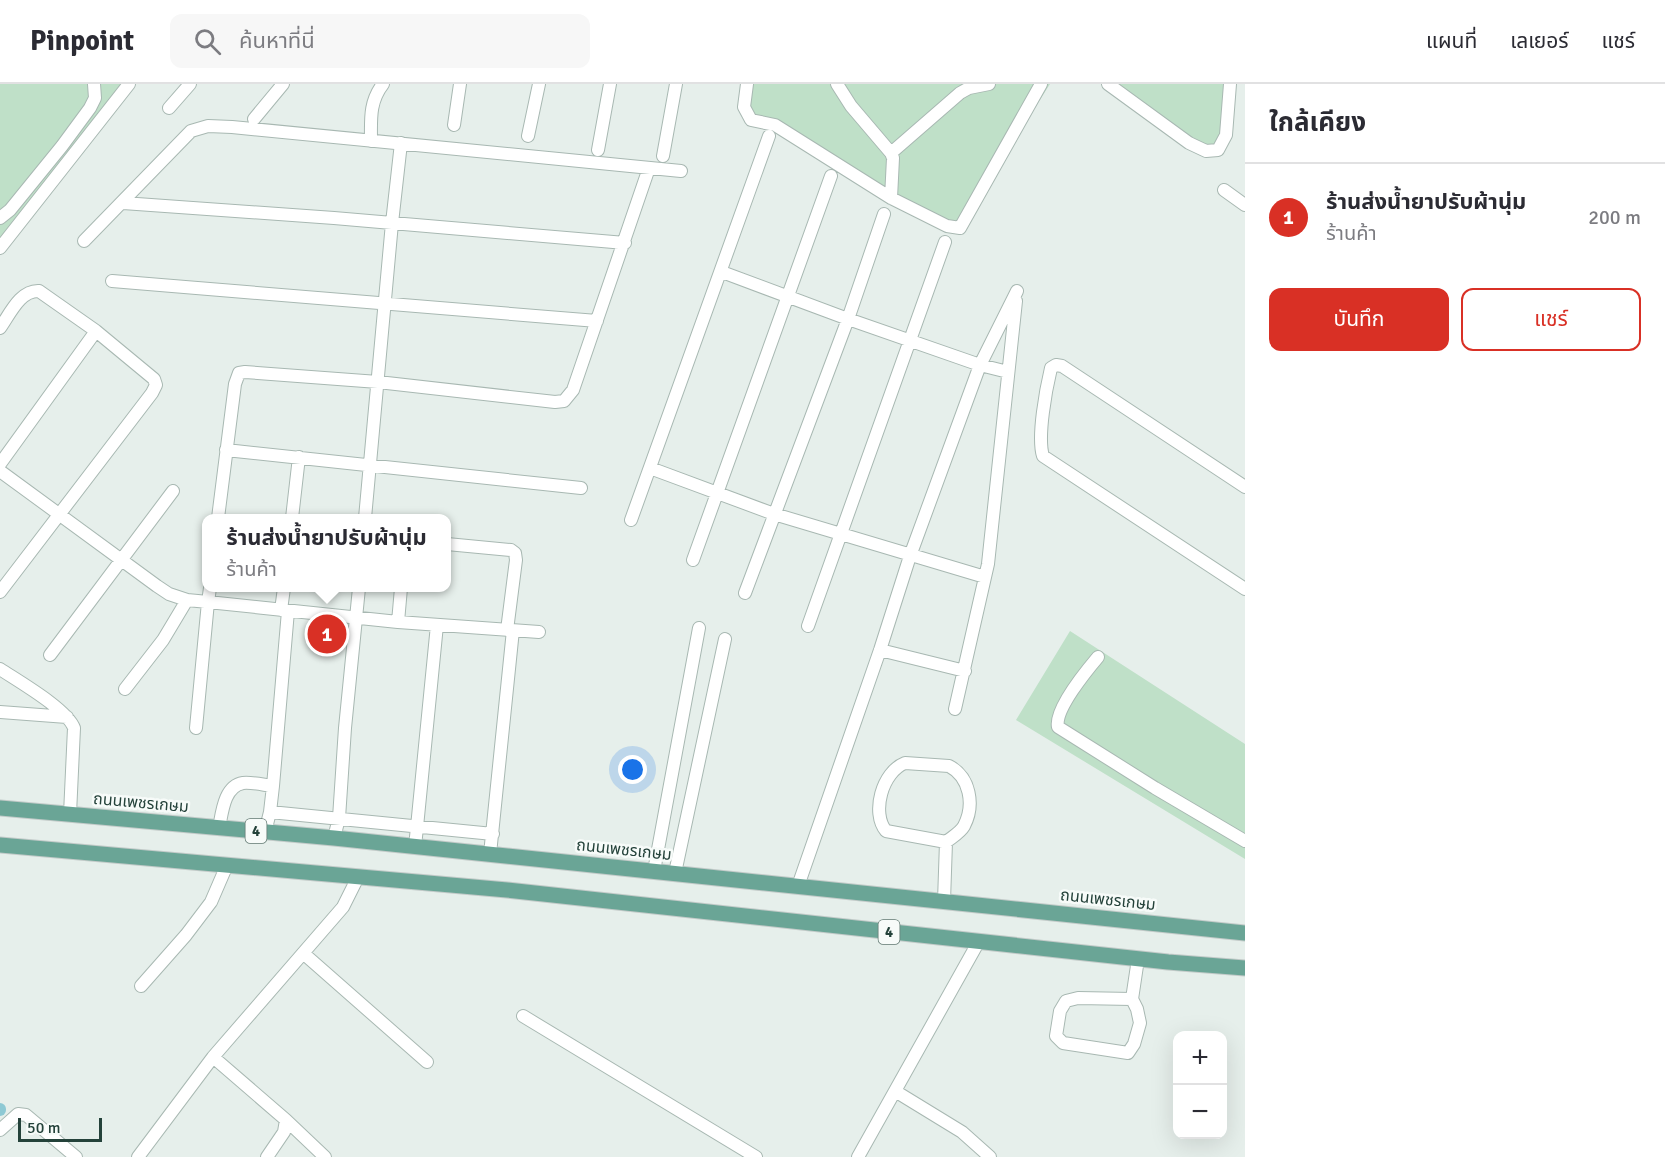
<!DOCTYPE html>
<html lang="th">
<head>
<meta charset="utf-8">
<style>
	:root { --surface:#fff; --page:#f7f7f7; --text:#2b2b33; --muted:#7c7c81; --line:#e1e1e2; --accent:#d93025 }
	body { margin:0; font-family:Signika,"Noto Sans Thai",sans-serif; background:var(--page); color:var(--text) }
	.controls { position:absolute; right:18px; bottom:18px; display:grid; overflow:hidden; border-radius:12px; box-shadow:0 6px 24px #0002 }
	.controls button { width:54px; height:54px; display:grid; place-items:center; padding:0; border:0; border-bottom:2px solid var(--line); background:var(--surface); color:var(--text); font:30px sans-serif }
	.scale { position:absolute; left:18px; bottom:15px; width:84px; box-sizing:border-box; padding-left:6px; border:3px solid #24423a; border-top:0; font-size:16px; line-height:21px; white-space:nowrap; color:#24423a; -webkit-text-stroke:4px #f7fbf9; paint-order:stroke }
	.you { position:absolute; left:633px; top:686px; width:21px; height:21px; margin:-15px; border:4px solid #fff; border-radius:50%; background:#1a73e8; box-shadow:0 0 0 9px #1a73e833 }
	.badge { display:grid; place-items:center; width:39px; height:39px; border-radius:50%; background:var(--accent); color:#fff; font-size:20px; font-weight:700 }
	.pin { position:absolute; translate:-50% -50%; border:3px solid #fff; box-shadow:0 2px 6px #0006 }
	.popup { position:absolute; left:202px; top:430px; width:249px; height:78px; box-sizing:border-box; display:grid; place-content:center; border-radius:12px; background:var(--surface); filter:drop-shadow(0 2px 4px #0005); font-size:20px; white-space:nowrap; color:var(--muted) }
	.popup b { font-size:22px; color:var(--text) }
	.popup::after { content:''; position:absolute; left:50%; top:100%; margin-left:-12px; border:12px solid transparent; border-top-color:var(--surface) }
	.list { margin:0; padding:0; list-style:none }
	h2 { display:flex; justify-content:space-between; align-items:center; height:78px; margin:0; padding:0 24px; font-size:26px }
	h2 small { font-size:20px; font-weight:400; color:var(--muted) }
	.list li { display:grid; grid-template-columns:39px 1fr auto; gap:18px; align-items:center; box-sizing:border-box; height:108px; padding:0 24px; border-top:2px solid var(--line) }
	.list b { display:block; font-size:22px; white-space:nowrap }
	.list p { margin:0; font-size:20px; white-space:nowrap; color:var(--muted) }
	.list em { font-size:20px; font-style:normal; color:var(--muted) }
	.actions { display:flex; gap:12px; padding:18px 24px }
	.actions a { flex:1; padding:14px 0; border:2px solid var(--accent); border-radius:12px; text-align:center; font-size:21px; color:var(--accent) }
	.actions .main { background:var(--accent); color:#fff }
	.icon { flex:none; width:33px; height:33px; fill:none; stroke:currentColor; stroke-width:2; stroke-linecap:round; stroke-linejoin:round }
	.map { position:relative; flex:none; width:1245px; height:1073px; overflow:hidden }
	header { display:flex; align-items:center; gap:36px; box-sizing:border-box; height:84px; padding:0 30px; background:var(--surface); border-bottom:2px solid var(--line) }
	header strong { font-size:28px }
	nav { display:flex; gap:33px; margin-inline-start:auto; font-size:21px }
	.search { width:420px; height:54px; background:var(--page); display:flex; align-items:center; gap:15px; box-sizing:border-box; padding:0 21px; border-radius:12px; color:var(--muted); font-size:22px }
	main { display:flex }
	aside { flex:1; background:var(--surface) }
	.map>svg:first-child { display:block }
</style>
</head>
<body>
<header>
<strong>Pinpoint</strong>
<div class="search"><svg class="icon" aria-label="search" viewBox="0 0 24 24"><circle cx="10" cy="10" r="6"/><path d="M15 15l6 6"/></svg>ค้นหาที่นี่</div>
<nav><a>แผนที่</a><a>เลเยอร์</a><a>แชร์</a></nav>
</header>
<main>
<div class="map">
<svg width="1245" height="1073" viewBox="0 0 1245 1073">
	<rect width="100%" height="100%" fill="#e6efeb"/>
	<path fill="#bfe0c8" d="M 0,0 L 126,0 L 0,160 Z
		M 744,0 L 1050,0 L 963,136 L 950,143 L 775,41 L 739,28 Z
		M 1108,0 L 1231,0 L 1227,55 L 1212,67 Z
		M 1070,547 L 1245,660 L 1245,775 L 1016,636 Z"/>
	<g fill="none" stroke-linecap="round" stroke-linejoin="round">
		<path stroke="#8ec9d4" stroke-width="12" d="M 0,1025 L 0,1026"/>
		<g stroke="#a8b8b2" stroke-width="14">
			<path id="minor" d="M 747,0 L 744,23 L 751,36 L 775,41 L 891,114 L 947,142 L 960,144 L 1041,0
				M 837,0 L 851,22 L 891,69 L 893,74 L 891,114
				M 1108,0 L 1189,59 L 1206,67 L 1218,66 L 1226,51 L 1230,0
				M 169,24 L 190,0
				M 254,35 L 283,0
				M 454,41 L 460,0
				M 528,52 L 539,0
				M 371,57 C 371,36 369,18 383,0
				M 598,66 L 610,0
				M 891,69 L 960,9 L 969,4 L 989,0
				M 663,72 L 676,0
				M 1224,106 L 1245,121
				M 123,119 L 334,134 L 625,159
				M 0,134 L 10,126 L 62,62 L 90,24 L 95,14 L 94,0
				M 84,157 L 191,47 L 208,42 L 232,43 L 681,87
				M 0,164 L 129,0
				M 722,188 L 848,235 L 980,281 L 1008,288
				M 112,197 L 597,237
				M 0,244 C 10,230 20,206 39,207 L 96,247 L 154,295 L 156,301 L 152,309 L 0,508
				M 226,366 L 581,404
				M 0,380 L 96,247
				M 650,384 L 774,430 L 985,493
				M 0,387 L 157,502 L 169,510 L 187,516 L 163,556 L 125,605
				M 1245,403 L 1062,282 L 1056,281 L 1051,284 C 1046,305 1037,353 1043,372 L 1245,505
				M 218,434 L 235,300 L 239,289 L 245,288 L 378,298 L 555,318 L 564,317 L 573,306 L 649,84
				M 292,434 L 299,373
				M 365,434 L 392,139 L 401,59
				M 631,436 L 769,52
				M 447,460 L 511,466 L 515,469 L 516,476 L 507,546
				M 693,476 L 831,92
				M 745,509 L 848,235 L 884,130
				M 187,516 L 208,518 L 210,504
				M 281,526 L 284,504
				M 398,538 L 401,504
				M 808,542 L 945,158
				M 880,566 L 965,587
				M 50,571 L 173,407
				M 1098,573 C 1087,586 1054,626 1058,643 L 1155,704 L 1245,757
				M 0,585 C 18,597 67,625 74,644 L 70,730
				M 955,625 L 988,480 L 1016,217
				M 0,628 L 67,633
				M 196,644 L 208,518 L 398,538 L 539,548
				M 905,679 L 949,682 C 970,693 975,721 964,742 C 960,749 952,753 946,758 L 886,747 C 871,729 882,688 905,679 Z
				M 270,728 L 493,750
				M 219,744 C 222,729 224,702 243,699 C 252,698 264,701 273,702
				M 265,748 L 270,728 L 273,702 L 288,527
				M 334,754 L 339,734 L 345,644 L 359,504
				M 415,763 L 437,541
				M 490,770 L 513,546
				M 654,787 L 699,544
				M 675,789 L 725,555
				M 798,802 L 880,566 L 910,472 L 980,281 L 1017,207
				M 944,817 L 946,758
				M 303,869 L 427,978
				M 141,902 L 186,851 L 211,818 L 227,781
				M 1132,915 L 1078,914 L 1066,917 L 1060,927 L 1056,952 L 1063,959 L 1128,969 L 1134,960 L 1140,939 L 1137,925 L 1132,915 L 1138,875
				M 523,932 L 756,1073
				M 213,973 L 286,1036 L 284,1048 L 267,1073
				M 895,1007 L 962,1048 L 990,1073
				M 286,1036 L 325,1073
				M 0,1046 L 18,1030 L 26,1031 L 76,1073
				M 138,1073 L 213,973 L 343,823 L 358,793
				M 858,1073 L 979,857"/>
		</g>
		<g stroke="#c2cac8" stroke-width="17">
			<path id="major" d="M 0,724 L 334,754 L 1245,849
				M 0,761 L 507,806 L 1168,878 L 1245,884"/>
		</g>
		<use href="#minor" stroke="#fff" stroke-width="12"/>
		<use href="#major" stroke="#6aa596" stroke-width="15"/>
	</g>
	<g text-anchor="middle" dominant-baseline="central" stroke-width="5" stroke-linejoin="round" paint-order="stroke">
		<g fill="#f7fbf9" stroke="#637a73" stroke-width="1.5">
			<rect x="245.5" y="735" width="21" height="24" rx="4.5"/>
			<rect x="878.5" y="836" width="21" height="24" rx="4.5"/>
		</g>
		<g font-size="15" font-weight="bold" fill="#24423a">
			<text x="256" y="747">4</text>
			<text x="889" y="848">4</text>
		</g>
		<g font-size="16" fill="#24423a" stroke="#f7fbf9">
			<text transform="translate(141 719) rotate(5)">ถนนเพชรเกษม</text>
			<text transform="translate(624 766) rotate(6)">ถนนเพชรเกษม</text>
			<text transform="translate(1108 816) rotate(6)">ถนนเพชรเกษม</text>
		</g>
	</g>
</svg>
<div class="controls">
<button>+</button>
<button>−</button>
</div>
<div class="scale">50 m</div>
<div class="you"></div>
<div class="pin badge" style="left:327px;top:550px">1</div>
<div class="popup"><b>ร้านส่งน้ำยาปรับผ้านุ่ม</b>ร้านค้า</div>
</div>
<aside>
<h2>ใกล้เคียง<small></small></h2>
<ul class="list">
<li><span class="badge">1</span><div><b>ร้านส่งน้ำยาปรับผ้านุ่ม</b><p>ร้านค้า</p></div><em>200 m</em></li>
</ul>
<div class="actions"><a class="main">บันทึก</a><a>แชร์</a></div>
</aside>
</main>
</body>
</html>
